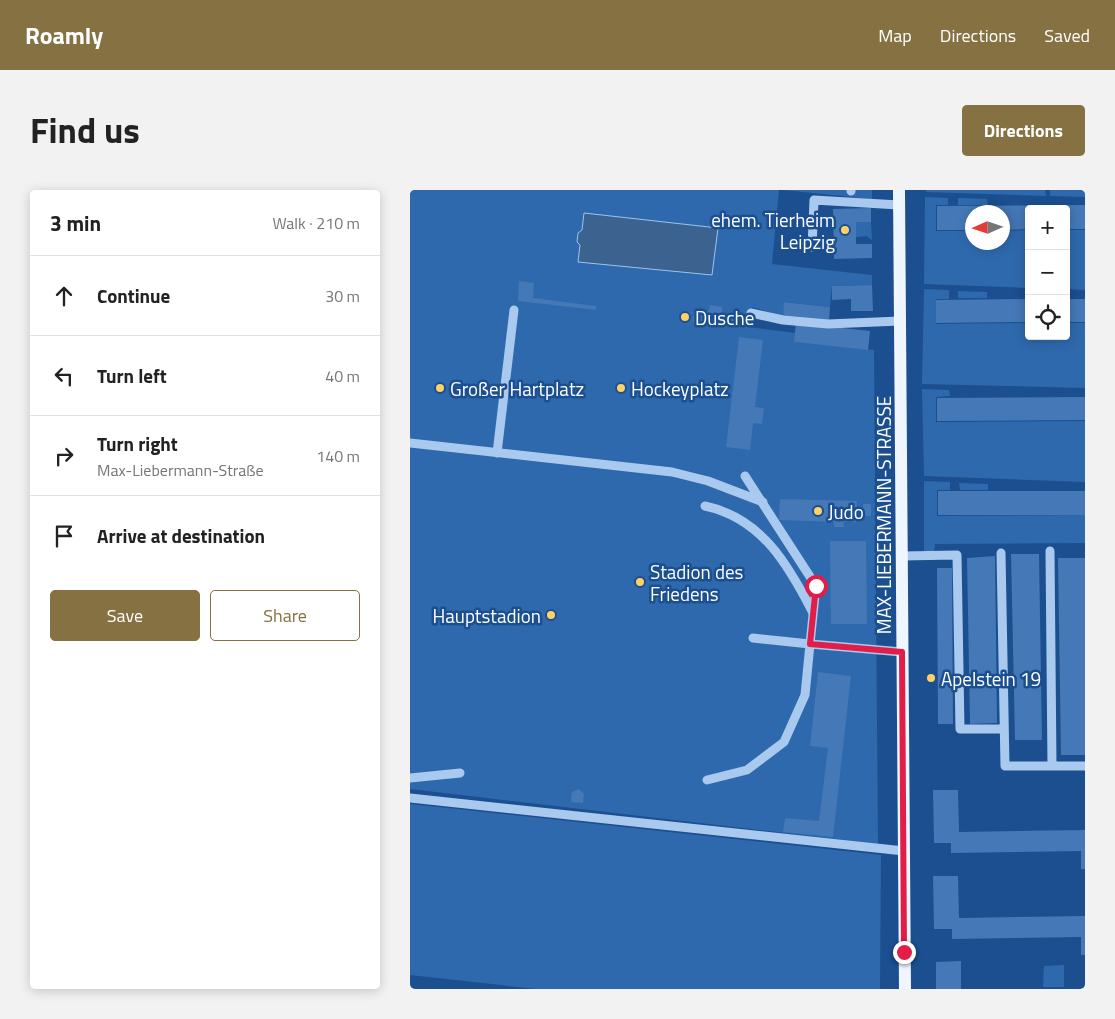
<!DOCTYPE html>
<html lang="en">
<head>
<meta charset="utf-8">
<style>
	:root { --surface:#fff; --page:#f2f2f2; --text:#222; --muted:#767676; --line:#e0e0e0; --accent:#857141 }
	body { margin:0; font-family:"Titillium Web",sans-serif; background:var(--page); color:var(--text) }
	.controls { position:absolute; right:15px; top:15px; display:grid; overflow:hidden; border-radius:5px; box-shadow:0 2px 12px #0003 }
	.controls button { width:45px; height:45px; display:grid; place-items:center; padding:0; border:0; border-bottom:1px solid var(--line); background:var(--surface); color:var(--text); font:25px sans-serif }
	.compass { position:absolute; left:555px; top:15px; width:45px; height:45px; border-radius:50%; background:var(--surface); box-shadow:0 2px 12px #0003; rotate:267deg }
	.stop { position:absolute; width:15px; height:15px; margin:-11px; border:4px solid #e11d48; border-radius:50%; background:#fff }
	.stop.end { background:#e11d48; border-color:#fff; box-shadow:0 1px 5px #0008 }
	.list { margin:0; padding:0; list-style:none }
	h2 { display:flex; justify-content:space-between; align-items:center; height:65px; margin:0; padding:0 20px; font-size:21px }
	h2 small { font-size:16px; font-weight:400; color:var(--muted) }
	.list li { display:grid; grid-template-columns:32px 1fr auto; gap:15px; align-items:center; box-sizing:border-box; height:80px; padding:0 20px; border-top:1px solid var(--line) }
	.list b { display:block; font-size:19px; white-space:nowrap }
	.list p { margin:0; font-size:16px; white-space:nowrap; color:var(--muted) }
	.list em { font-size:16px; font-style:normal; color:var(--muted) }
	.actions { display:flex; gap:10px; padding:15px 20px }
	.actions a { flex:1; padding:11px 0; border:1px solid var(--accent); border-radius:5px; text-align:center; font-size:18px; color:var(--accent) }
	.actions .main { background:var(--accent); color:#fff }
	.icon { flex:none; width:28px; height:28px; fill:none; stroke:currentColor; stroke-width:2; stroke-linecap:round; stroke-linejoin:round }
	.map { position:relative; flex:none; width:675px; height:799px; overflow:hidden; border-radius:5px }
	header { display:flex; align-items:center; gap:30px; box-sizing:border-box; height:70px; padding:0 25px; background:var(--accent); color:#fff }
	header strong { font-size:24px }
	nav { display:flex; gap:28px; margin-inline-start:auto; font-size:18px }
	.intro { display:flex; align-items:center; justify-content:space-between; box-sizing:border-box; height:120px; padding:0 30px }
	h1 { margin:0; font-size:35px }
	.button { padding:12px 22px; border-radius:5px; background:var(--accent); color:#fff; font-size:18px; font-weight:700 }
	main { display:flex; gap:30px; padding:0 30px }
	aside { flex:1; background:var(--surface); border-radius:5px; box-shadow:0 2px 12px #0003 }
	.map>svg:first-child { display:block }
</style>
</head>
<body>
<header>
<strong>Roamly</strong>
<nav><a>Map</a><a>Directions</a><a>Saved</a></nav>
</header>
<div class="intro"><h1>Find us</h1><a class="button">Directions</a></div>
<main>
<aside>
<h2>3 min<small>Walk · 210 m</small></h2>
<ul class="list">
<li><svg class="icon" aria-label="ahead" viewBox="0 0 24 24"><path d="M12 20V5M6 11l6-6 6 6"/></svg><div><b>Continue</b></div><em>30 m</em></li>
<li><svg class="icon" aria-label="left" viewBox="0 0 24 24"><path d="M17 20v-9H6M10 6l-5 5 5 5"/></svg><div><b>Turn left</b></div><em>40 m</em></li>
<li><svg class="icon" aria-label="right" viewBox="0 0 24 24"><path d="M7 20v-9h11M14 6l5 5-5 5"/></svg><div><b>Turn right</b><p>Max-Liebermann-Straße</p></div><em>140 m</em></li>
<li><svg class="icon" aria-label="arrive" viewBox="0 0 24 24"><path d="M6 21V4h12l-3 4 3 4H6"/></svg><div><b>Arrive at destination</b></div></li>
</ul>
<div class="actions"><a class="main">Save</a><a>Share</a></div>
</aside>
<div class="map">
<svg width="675" height="799" viewBox="0 0 675 799">
	<rect width="100%" height="100%" fill="#1b4f8f"/>
	<path fill="#2e69ad" d="M 0,0 L 369,0 L 362,74 L 462,85 L 462,95 L 422,96 L 420,117 L 375,112 L 373,127 L 342,117 L 339,137 L 385,143 L 385,152 L 464,160 L 468,654 L 0,599 Z
		M 373,0 L 462,0 L 462,9 Z
		M 516,0 L 635,0 L 636,6 L 516,2 Z
		M 640,0 L 675,0 L 675,7 L 640,6 Z
		M 515,7 L 538,8 L 538,15 L 526,15 L 526,41 L 562,41 L 562,52 L 592,52 L 593,41 L 619,40 L 619,98 L 514,94 Z
		M 548,8 L 577,9 L 578,15 L 548,15 Z
		M 446,32 L 461,32 L 462,50 L 456,46 L 446,47 Z
		M 656,40 L 675,40 L 675,100 L 656,99 Z
		M 514,99 L 539,100 L 539,109 L 526,109 L 526,134 L 619,133 L 619,146 L 656,146 L 656,133 L 675,133 L 675,198 L 512,194 Z
		M 548,101 L 577,102 L 577,108 L 548,108 Z
		M 512,199 L 539,200 L 540,206 L 526,207 L 526,232 L 675,231 L 675,292 L 514,286 Z
		M 514,291 L 540,292 L 540,300 L 527,300 L 527,326 L 675,325 L 675,353 L 525,354 L 524,365 L 514,365 Z
		M 549,293 L 578,294 L 578,300 L 550,300 Z
		M 0,614 L 471,665 L 470,799 L 126,799 L 0,785 Z
		M 654,775 L 654,797 L 633,797 L 634,776 Z"/>
	<path fill="#3c6290" stroke="#9cc4f0" d="M 174,23 L 308,38 L 302,85 L 168,72 L 170,55 L 167,52 L 168,43 L 172,40 Z"/>
	<path fill="#4478b7" d="M 675,15 L 675,39 L 656,39 L 656,19 L 619,19 L 619,39 L 592,40 L 592,22 L 562,22 L 562,40 L 527,40 L 527,16 Z
		M 461,18 L 461,32 L 446,32 L 446,54 L 462,54 L 462,68 L 424,69 L 423,19 Z
		M 109,91 L 124,93 L 123,108 L 186,116 L 186,120 L 108,111 Z
		M 462,95 L 463,121 L 441,121 L 441,109 L 422,110 L 422,96 Z
		M 619,109 L 619,132 L 526,133 L 526,110 Z
		M 656,109 L 675,109 L 675,132 L 656,132 Z
		M 374,112 L 420,117 L 419,132 L 373,127 Z
		M 300,115 L 312,117 L 312,124 L 340,128 L 339,137 L 283,132 L 284,120 L 299,121 Z
		M 271,122 L 280,122 L 281,129 L 269,128 Z
		M 386,133 L 460,141 L 458,160 L 384,152 Z
		M 329,147 L 353,150 L 345,217 L 354,218 L 352,234 L 343,233 L 340,260 L 316,257 Z
		M 675,207 L 675,230 L 527,231 L 527,208 Z
		M 528,301 L 675,301 L 675,325 L 528,325 Z
		M 370,309 L 447,311 L 446,332 L 433,332 L 434,337 L 424,337 L 424,332 L 369,330 Z
		M 453,314 L 461,314 L 461,326 L 453,326 Z
		M 420,351 L 456,351 L 457,434 L 421,434 Z
		M 601,364 L 629,364 L 632,550 L 605,550 Z
		M 585,366 L 587,533 L 560,534 L 557,368 Z
		M 648,368 L 675,368 L 675,565 L 651,565 Z
		M 527,378 L 542,378 L 543,534 L 528,534 Z
		M 408,482 L 441,486 L 423,647 L 373,642 L 375,628 L 409,631 L 418,558 L 400,556 Z
		M 169,599 L 174,604 L 173,613 L 161,612 L 162,602 Z
		M 523,600 L 548,600 L 549,642 L 675,640 L 675,679 L 671,679 L 671,661 L 541,663 L 541,653 L 524,653 Z
		M 523,686 L 548,686 L 549,728 L 675,726 L 675,765 L 671,765 L 671,747 L 542,749 L 542,739 L 524,739 Z
		M 551,771 L 551,799 L 526,799 L 526,772 Z"/>
	<g fill="none" stroke-linecap="round" stroke-linejoin="round">
		<path stroke="#a9c9ee" stroke-width="9" d="M 441,1 L 441,0
			M 402,57 L 404,10 L 489,15
			M 341,123 L 373,130 L 418,134 L 490,131
			M 0,253 L 262,282 L 298,291 L 353,312
			M 87,263 L 104,120
			M 335,286 L 406,396 L 400,454 L 492,462
			M 295,316 C 352,328 379,376 403,423
			M 640,361 L 642,576
			M 591,363 L 595,576 L 675,576
			M 492,366 L 547,365 L 550,539 L 594,539
			M 0,588 L 50,583
			M 297,590 L 337,580 L 374,552 L 395,505 L 400,454 L 343,448
			M 0,608 L 494,661"/>
		<path stroke="#f0f6ff" stroke-width="12" d="M 489,0 L 495,799"/>
	</g>
	<g fill="none" stroke-linecap="round" stroke-linejoin="round">
		<path stroke="#e11d48" stroke-width="6" d="M 406,396 L 400,454 L 492,462 L 494,762"/>
	</g>
	<g fill="#ffd166" stroke="#1b4f8f" stroke-width="2">
		<circle cx="435" cy="40" r="5"/>
		<circle cx="275" cy="127" r="5"/>
		<circle cx="30" cy="198" r="5"/>
		<circle cx="211" cy="198" r="5"/>
		<circle cx="408" cy="321" r="5"/>
		<circle cx="230" cy="392" r="5"/>
		<circle cx="141" cy="425" r="5"/>
		<circle cx="521" cy="488" r="5"/>
	</g>
	<g text-anchor="middle" dominant-baseline="central" stroke-width="5" stroke-linejoin="round" paint-order="stroke">
		<g font-size="19" fill="#fff" stroke="#1b4f8f" text-anchor="start">
			<text x="425" y="29" text-anchor="end">ehem. Tierheim<tspan x="425" dy="22">Leipzig</tspan></text>
			<text x="285" y="127">Dusche</text>
			<text x="40" y="198">Großer Hartplatz</text>
			<text x="221" y="198">Hockeyplatz</text>
			<text x="418" y="321">Judo</text>
			<text x="240" y="381">Stadion des<tspan x="240" dy="22">Friedens</tspan></text>
			<text x="131" y="425" text-anchor="end">Hauptstadion</text>
			<text x="531" y="488">Apelstein 19</text>
		</g>
		<g font-size="19" fill="#fff" stroke="#1b4f8f">
			<text transform="translate(473 325) rotate(-90)">MAX-LIEBERMANN-STRASSE</text>
		</g>
	</g>
</svg>
<div class="controls">
<button>+</button>
<button>−</button>
<button><svg class="icon" aria-label="locate" viewBox="0 0 24 24"><circle cx="12" cy="12" r="6"/><path d="M12 2v4M12 18v4M2 12h4M18 12h4"/></svg></button>
</div>
<svg class="compass" viewBox="-18 -18 36 36"><path d="M0-13l5 13h-10z" fill="#e53935"/><path d="M0 13l5-13h-10z" fill="#767676"/></svg>
<div class="stop" style="left:406px;top:396px"></div>
<div class="stop end" style="left:494px;top:762px"></div>
</div>
</main>
</body>
</html>
